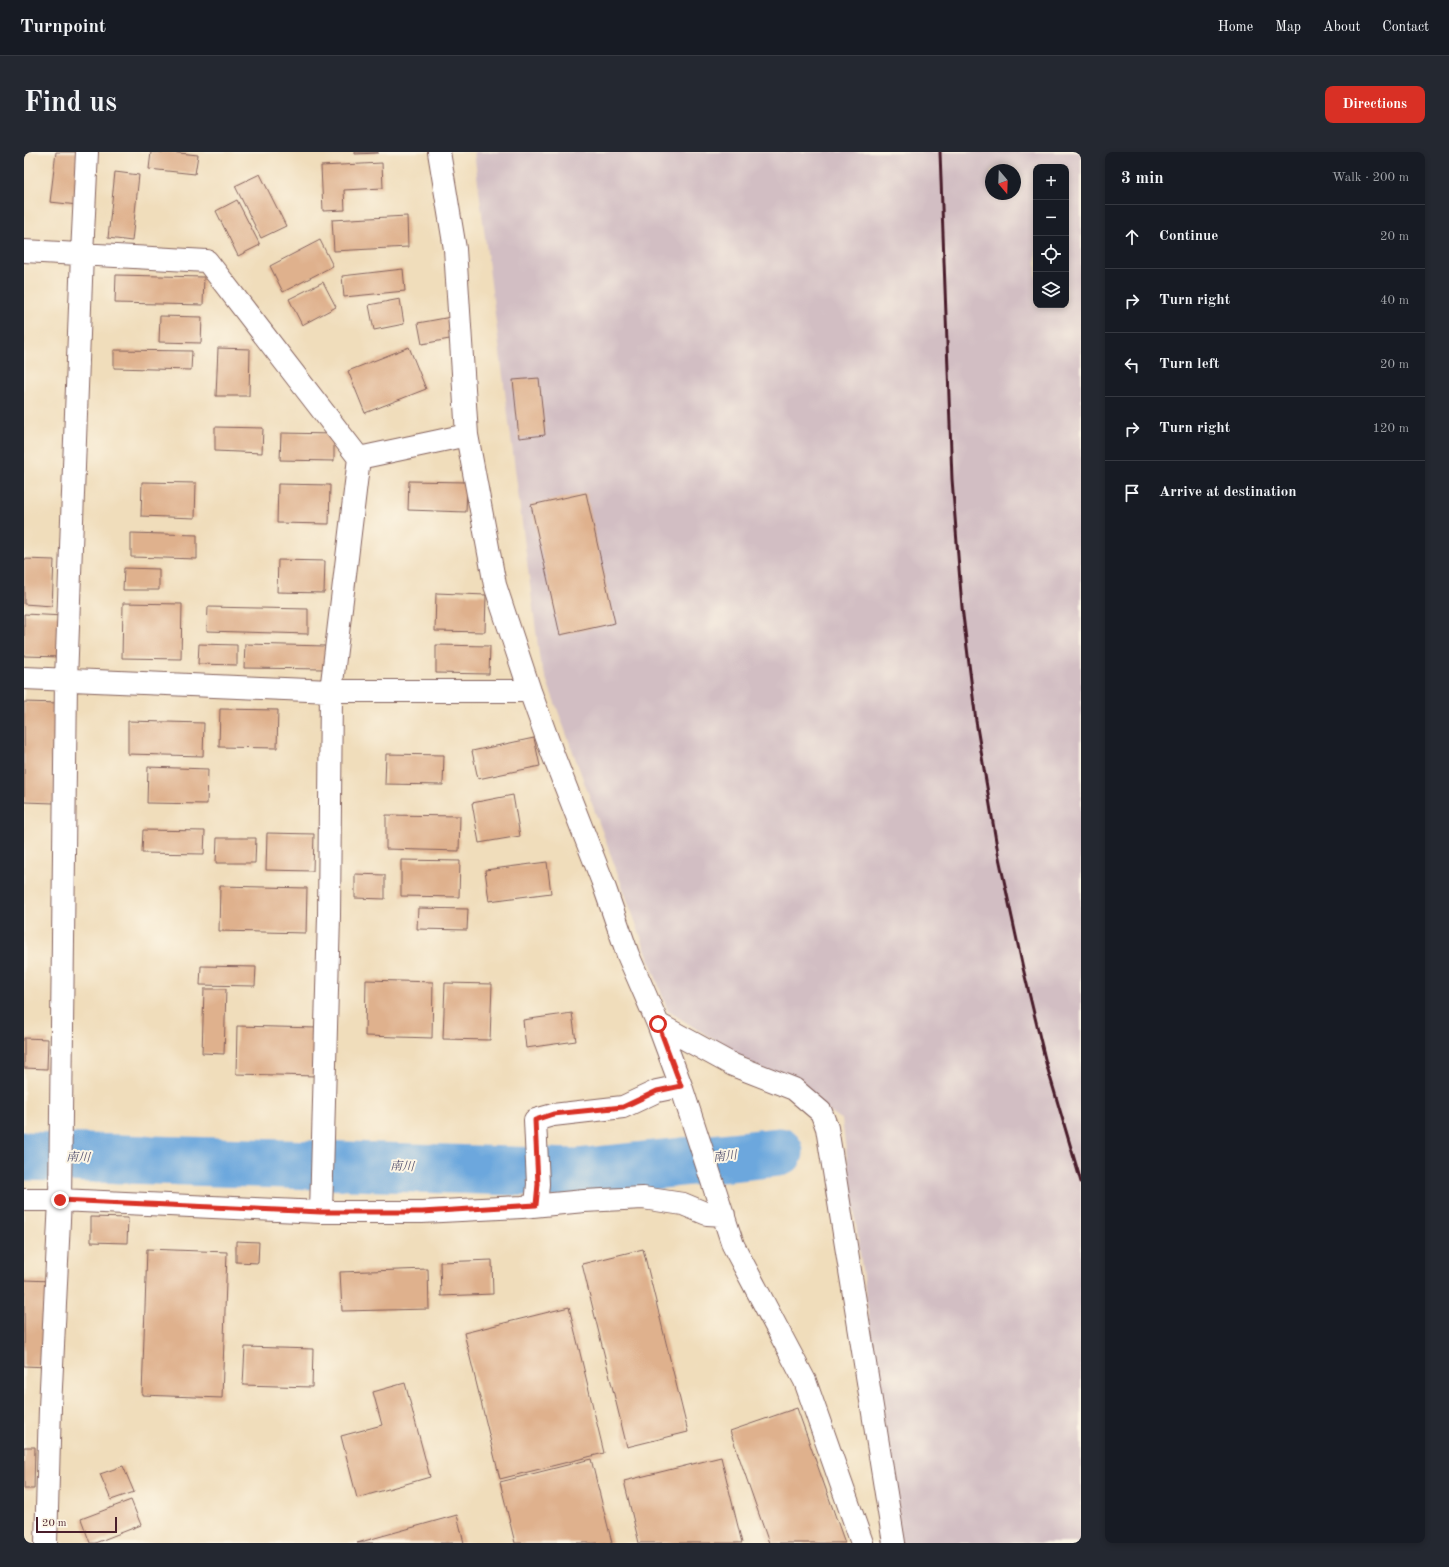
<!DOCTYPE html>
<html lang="en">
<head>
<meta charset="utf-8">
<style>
	:root { --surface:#171b24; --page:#242831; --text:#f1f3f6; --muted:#9ea1a6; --line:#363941; --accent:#d93025 }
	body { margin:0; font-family:"Old Standard TT","Noto Serif JP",serif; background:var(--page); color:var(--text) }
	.controls { position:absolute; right:12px; top:12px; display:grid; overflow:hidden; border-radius:8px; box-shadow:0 2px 6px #0003 }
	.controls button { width:36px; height:36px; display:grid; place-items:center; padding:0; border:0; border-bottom:1px solid var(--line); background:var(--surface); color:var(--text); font:20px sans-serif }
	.compass { position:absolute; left:961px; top:12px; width:36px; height:36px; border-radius:50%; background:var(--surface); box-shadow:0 2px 6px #0003; rotate:161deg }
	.scale { position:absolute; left:12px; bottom:10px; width:81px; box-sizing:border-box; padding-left:4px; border:2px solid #4a1f2b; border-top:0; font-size:11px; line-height:14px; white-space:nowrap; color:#4a1f2b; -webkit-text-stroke:3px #fcf5e5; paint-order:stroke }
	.stop { position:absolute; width:12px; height:12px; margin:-9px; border:3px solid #d93025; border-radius:50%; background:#fff }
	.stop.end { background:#d93025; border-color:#fff; box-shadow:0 1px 4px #0008 }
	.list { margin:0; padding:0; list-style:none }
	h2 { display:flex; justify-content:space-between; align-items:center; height:52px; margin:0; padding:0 16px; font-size:17px }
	h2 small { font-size:13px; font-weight:400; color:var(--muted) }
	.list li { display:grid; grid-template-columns:26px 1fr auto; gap:12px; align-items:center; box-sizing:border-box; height:64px; padding:0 16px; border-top:1px solid var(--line) }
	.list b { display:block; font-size:15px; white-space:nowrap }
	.list em { font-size:13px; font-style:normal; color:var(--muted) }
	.icon { flex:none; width:22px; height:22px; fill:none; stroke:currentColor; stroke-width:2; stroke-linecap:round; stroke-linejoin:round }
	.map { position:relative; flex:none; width:1057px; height:1391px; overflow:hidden; border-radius:8px }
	header { display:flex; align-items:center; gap:24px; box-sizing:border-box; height:56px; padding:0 20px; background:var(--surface); border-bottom:1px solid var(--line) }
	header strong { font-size:19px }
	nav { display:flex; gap:22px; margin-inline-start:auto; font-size:14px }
	.intro { display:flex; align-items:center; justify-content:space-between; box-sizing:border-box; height:96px; padding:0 24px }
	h1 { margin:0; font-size:28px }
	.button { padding:10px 18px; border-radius:8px; background:var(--accent); color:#fff; font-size:14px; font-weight:700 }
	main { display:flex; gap:24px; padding:0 24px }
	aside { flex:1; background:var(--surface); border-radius:8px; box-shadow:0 2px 6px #0003 }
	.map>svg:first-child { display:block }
</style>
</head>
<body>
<header>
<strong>Turnpoint</strong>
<nav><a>Home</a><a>Map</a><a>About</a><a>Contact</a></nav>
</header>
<div class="intro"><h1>Find us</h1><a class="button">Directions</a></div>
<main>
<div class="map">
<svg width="1057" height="1391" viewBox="0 0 1057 1391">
	<rect width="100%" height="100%" fill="#fcf5e5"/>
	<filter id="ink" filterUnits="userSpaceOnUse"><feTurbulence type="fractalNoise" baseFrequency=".025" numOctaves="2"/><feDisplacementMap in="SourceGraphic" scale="8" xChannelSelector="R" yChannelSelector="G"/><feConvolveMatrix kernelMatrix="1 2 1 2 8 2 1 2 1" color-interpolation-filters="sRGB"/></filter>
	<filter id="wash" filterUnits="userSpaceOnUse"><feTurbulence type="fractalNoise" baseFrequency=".012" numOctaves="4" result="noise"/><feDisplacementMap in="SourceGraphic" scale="16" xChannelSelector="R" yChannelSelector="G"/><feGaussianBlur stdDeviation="0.9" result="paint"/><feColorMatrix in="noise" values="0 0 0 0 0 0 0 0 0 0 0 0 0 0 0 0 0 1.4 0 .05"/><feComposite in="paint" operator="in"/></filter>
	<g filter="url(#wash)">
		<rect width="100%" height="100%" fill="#f0ddbb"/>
		<path fill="#d2bec3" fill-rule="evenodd" d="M 450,0 L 1057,0 L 1057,1391 L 875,1391 L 818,968 L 644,859 L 516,510 ZM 1012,15 L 1042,15 L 1042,153 L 1012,153 ZM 967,18 L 991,18 L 991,42 L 967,42 Z"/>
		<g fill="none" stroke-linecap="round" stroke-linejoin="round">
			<path stroke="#6ca7dd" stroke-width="49" d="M 0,1004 L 552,1021 L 755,1000"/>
		</g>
		<g id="blocks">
			<path fill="#dfb18d" d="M 32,0 L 60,0 L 54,53 L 26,50 Z
				M 127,0 L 146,0 L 174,3 L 171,22 L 125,17 Z
				M 331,0 L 354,0 L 354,1 L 331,2 Z
				M 358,11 L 359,36 L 320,38 L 321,58 L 299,59 L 297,14 Z
				M 91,20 L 115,23 L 108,89 L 84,86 Z
				M 236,22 L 262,74 L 237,86 L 211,34 Z
				M 213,48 L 236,93 L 214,104 L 192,59 Z
				M 383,64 L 384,95 L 310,99 L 308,68 Z
				M 296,88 L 309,114 L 259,140 L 246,114 Z
				M 379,117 L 381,139 L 320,145 L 318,124 Z
				M 92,123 L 180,125 L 179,153 L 91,151 Z
				M 299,130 L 312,155 L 278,173 L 265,147 Z
				M 376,147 L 380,172 L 350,178 L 345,153 Z
				M 136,164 L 178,165 L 177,191 L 135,190 Z
				M 427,165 L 431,186 L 398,192 L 394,171 Z
				M 385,195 L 402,237 L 341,261 L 324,219 Z
				M 194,196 L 226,197 L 225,244 L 192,244 Z
				M 90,198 L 168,199 L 167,218 L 90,216 Z
				M 515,226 L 521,283 L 495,286 L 489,228 Z
				M 191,275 L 239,276 L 238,301 L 191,299 Z
				M 257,281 L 310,282 L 310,309 L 256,308 Z
				M 385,329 L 443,330 L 442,360 L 384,358 Z
				M 118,330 L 172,331 L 171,366 L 117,364 Z
				M 254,332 L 306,333 L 305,372 L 253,371 Z
				M 562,341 L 591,471 L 536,483 L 507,353 Z
				M 107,381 L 173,383 L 173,407 L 107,405 Z
				M 0,407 L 30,408 L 28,454 L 0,452 Z
				M 254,408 L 301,409 L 300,441 L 253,440 Z
				M 100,416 L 135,417 L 135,438 L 99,438 Z
				M 412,441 L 462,443 L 461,480 L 411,479 Z
				M 99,451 L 158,452 L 157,507 L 98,506 Z
				M 184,455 L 284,457 L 284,482 L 183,479 Z
				M 0,462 L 40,464 L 38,505 L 0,504 Z
				M 175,492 L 213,493 L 213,513 L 174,512 Z
				M 221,492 L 301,494 L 301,517 L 220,516 Z
				M 412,493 L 466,494 L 465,522 L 412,521 Z
				M 0,550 L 35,551 L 30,651 L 0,650 Z
				M 196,557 L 254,558 L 253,596 L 195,595 Z
				M 104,569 L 180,571 L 179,604 L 104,602 Z
				M 510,586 L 516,614 L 454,627 L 448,599 Z
				M 362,602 L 420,603 L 419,633 L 361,632 Z
				M 124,615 L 184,617 L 183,652 L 123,651 Z
				M 489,643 L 496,684 L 455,691 L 448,651 Z
				M 362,663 L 436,664 L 435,699 L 362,697 Z
				M 119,678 L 181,679 L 180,702 L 118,701 Z
				M 243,681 L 290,682 L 289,719 L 242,718 Z
				M 193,686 L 232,686 L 231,711 L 192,711 Z
				M 377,708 L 436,709 L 435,745 L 377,744 Z
				M 523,710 L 527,741 L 465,749 L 461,718 Z
				M 331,722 L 361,723 L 361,747 L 331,746 Z
				M 196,734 L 283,736 L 282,781 L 195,779 Z
				M 394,756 L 444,757 L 443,778 L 393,777 Z
				M 177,814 L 232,815 L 231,834 L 176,833 Z
				M 342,828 L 409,830 L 408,886 L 341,884 Z
				M 421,831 L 468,832 L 466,888 L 419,887 Z
				M 180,837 L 202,837 L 200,902 L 178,901 Z
				M 548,861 L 552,889 L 502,896 L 499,868 Z
				M 213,874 L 293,876 L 292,924 L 212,922 Z
				M 0,886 L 24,887 L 23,917 L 0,916 Z
				M 67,1065 L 104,1066 L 103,1091 L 67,1090 Z
				M 212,1089 L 235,1090 L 234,1111 L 212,1110 Z
				M 123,1097 L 203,1100 L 198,1246 L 118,1243 Z
				M 619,1097 L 664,1280 L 603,1295 L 558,1112 Z
				M 468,1108 L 469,1142 L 417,1144 L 416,1110 Z
				M 404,1117 L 405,1157 L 318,1159 L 316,1120 Z
				M 0,1128 L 27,1129 L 24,1215 L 0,1214 Z
				M 545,1155 L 580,1301 L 476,1327 L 440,1181 Z
				M 221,1195 L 289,1197 L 288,1235 L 219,1233 Z
				M 381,1231 L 406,1325 L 333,1346 L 317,1284 L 358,1273 L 349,1240 Z
				M 773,1256 L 821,1391 L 745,1391 L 706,1279 Z
				M 0,1295 L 11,1295 L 10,1337 L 0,1337 Z
				M 697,1305 L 718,1391 L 615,1391 L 600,1329 Z
				M 567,1307 L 588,1391 L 491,1391 L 476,1330 Z
				M 99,1314 L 110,1340 L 87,1348 L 76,1322 Z
				M 107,1348 L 117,1373 L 71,1391 L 66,1391 L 57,1367 Z
				M 433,1363 L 440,1391 L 333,1391 Z"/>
		</g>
	</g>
	<g filter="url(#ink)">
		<use href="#blocks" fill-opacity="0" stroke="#84625d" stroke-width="1"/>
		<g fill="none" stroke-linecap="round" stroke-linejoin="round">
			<g stroke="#84625d" stroke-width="24">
				<path id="minor" d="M 415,0 L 431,97 L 443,283 L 471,433 L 506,539 L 528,600 L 578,728 L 604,803 L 634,872 L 657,934 L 709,1093 L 781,1229 L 838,1391
					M 0,99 L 183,109 L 335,306 L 443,283
					M 0,526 L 307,539 L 506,539
					M 634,872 L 709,913 L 770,937 L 797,960 L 803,976 L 870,1391
					M 0,1048 L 36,1048 L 297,1060 L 398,1060 L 498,1055 L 560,1049 L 619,1046 L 659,1052 L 683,1062 L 700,1063
					M 512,1053 L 514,1032 L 511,968 L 529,963 L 599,955 L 633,939 L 657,934
					M 297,1060 L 305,764 L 307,539 L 335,306
					M 22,1391 L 26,1256 L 36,1048 L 42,528 L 58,102 L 63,0"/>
			</g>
			<use href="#minor" stroke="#fff" stroke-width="22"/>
			<path stroke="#4a1f2b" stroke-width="3" d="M 916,0 L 928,327 L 938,455 L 952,569 L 974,701 L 999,816 L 1022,911 L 1057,1030"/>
		</g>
	</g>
	<g fill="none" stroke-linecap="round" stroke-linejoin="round" filter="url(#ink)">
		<path stroke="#d93025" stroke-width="5" d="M 36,1048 L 297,1060 L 398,1060 L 512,1053 L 514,1032 L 511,968 L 529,962 L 599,955 L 633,939 L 657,934 L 634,872"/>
	</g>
	<g text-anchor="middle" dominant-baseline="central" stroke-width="4" stroke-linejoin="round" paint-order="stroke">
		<g font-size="12" font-style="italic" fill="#585572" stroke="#fcf5e5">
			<text transform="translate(701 1005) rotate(-6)">南川</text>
			<text transform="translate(54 1006) rotate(2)">南川</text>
			<text transform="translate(378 1015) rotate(2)">南川</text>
		</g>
	</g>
</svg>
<div class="controls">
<button>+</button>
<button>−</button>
<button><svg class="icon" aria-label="locate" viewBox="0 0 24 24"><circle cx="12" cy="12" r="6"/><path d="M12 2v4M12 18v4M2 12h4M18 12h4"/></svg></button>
<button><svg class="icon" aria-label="layers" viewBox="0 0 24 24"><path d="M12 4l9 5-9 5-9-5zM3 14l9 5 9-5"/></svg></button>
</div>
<svg class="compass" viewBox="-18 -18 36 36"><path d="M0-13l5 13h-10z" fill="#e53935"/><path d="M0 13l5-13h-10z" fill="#9ea1a6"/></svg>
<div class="scale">20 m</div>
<div class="stop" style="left:634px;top:872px"></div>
<div class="stop end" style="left:36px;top:1048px"></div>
</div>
<aside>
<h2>3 min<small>Walk · 200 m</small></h2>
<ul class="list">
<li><svg class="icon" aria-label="ahead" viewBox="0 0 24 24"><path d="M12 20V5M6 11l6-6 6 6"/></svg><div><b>Continue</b></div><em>20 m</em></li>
<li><svg class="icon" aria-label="right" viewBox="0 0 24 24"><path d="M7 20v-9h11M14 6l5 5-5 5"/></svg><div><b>Turn right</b></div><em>40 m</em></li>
<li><svg class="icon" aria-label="left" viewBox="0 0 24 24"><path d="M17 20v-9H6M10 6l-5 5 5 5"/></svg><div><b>Turn left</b></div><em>20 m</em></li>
<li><svg class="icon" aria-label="right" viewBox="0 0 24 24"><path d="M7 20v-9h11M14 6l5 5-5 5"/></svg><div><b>Turn right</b></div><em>120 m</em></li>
<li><svg class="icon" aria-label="arrive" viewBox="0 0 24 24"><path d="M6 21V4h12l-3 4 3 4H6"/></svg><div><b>Arrive at destination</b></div></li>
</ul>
</aside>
</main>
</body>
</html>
